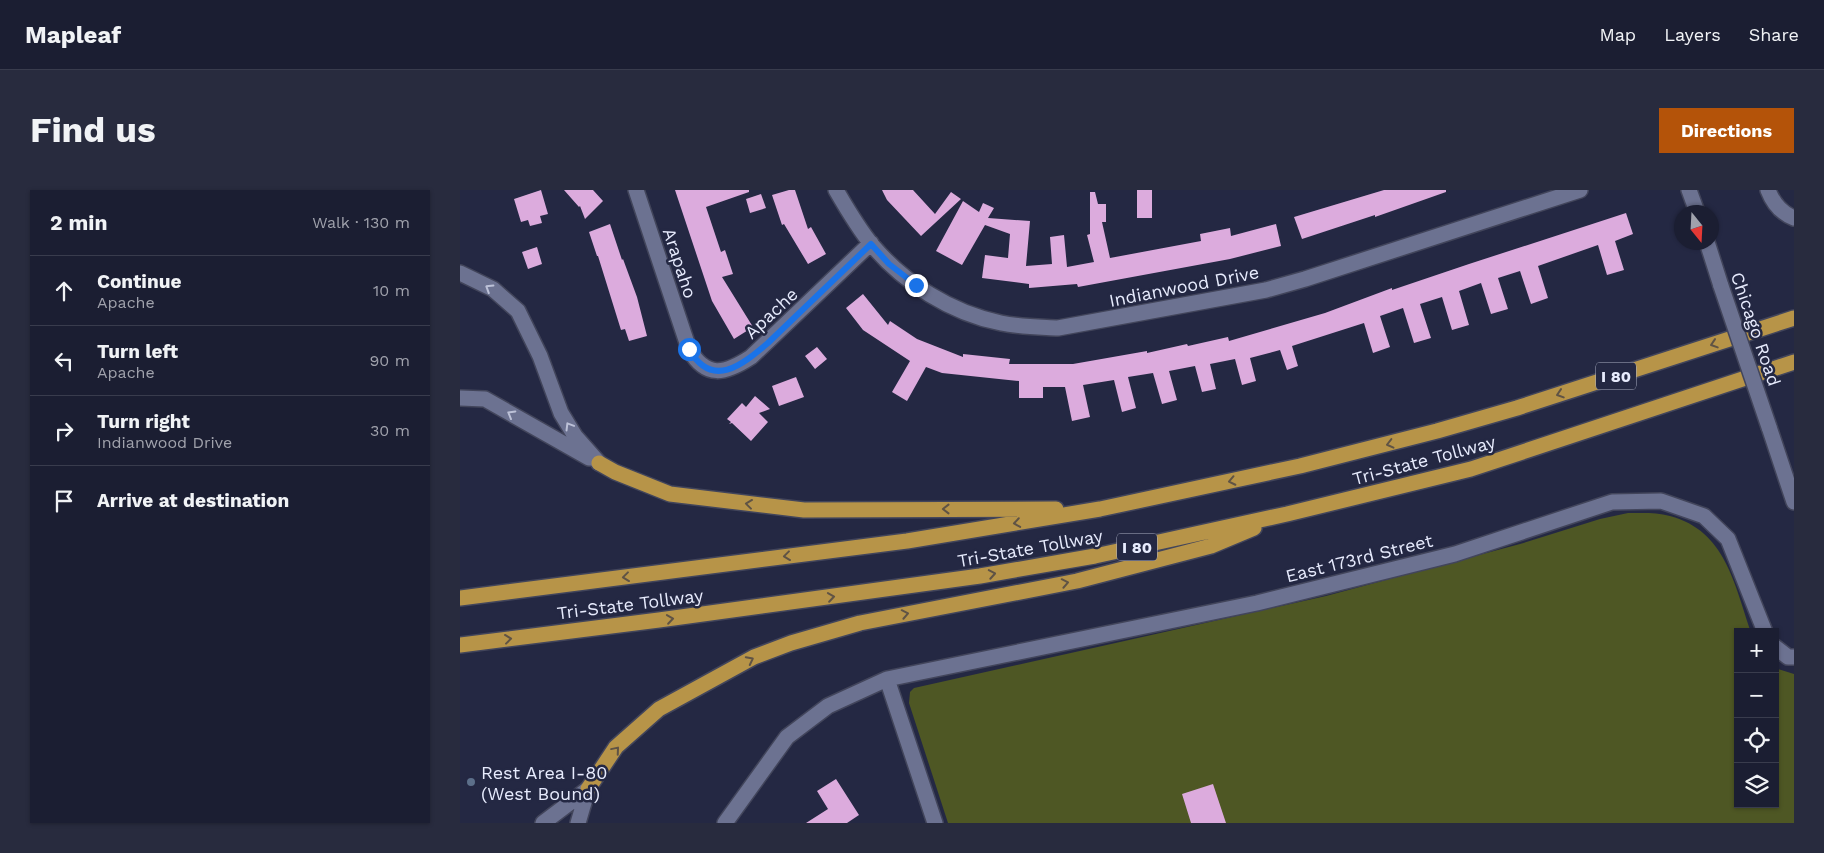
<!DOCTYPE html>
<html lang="en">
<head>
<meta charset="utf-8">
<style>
	:root { --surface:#1b1e32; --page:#282b3e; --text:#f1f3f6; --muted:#a0a2ac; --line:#393c4d; --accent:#b45309 }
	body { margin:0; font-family:"Work Sans",sans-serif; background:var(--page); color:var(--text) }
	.controls { position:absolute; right:15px; bottom:15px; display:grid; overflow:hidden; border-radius:0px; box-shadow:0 1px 4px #0004 }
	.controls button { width:45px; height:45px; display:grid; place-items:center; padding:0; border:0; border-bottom:1px solid var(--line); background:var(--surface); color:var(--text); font:25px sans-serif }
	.compass { position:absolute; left:1214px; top:15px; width:45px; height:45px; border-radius:50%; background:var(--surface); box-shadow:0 1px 4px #0004; rotate:162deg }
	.stop { position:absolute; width:15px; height:15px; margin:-11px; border:4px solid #1a73e8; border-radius:50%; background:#fff }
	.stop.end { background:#1a73e8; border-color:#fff; box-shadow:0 1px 5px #0008 }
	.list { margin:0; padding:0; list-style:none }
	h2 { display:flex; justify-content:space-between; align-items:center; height:65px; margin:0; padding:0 20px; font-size:21px }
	h2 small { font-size:16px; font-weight:400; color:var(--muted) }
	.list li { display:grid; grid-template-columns:32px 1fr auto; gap:15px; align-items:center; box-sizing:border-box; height:70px; padding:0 20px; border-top:1px solid var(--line) }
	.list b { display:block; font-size:19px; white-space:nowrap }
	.list p { margin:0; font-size:16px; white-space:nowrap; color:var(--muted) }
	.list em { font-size:16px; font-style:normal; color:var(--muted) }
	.icon { flex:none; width:28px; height:28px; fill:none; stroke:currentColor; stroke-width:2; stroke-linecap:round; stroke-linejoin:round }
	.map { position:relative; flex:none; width:1334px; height:633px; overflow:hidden; border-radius:0px }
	header { display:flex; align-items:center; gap:30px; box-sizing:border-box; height:70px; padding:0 25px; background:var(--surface); border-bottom:1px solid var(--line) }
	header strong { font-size:24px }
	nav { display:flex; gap:28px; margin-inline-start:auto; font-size:18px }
	.intro { display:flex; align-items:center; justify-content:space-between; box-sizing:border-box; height:120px; padding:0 30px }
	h1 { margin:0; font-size:35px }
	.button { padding:12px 22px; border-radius:0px; background:var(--accent); color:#fff; font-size:18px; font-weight:700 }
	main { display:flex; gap:30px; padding:0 30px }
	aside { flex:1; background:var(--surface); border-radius:0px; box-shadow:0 1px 4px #0004 }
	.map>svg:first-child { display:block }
</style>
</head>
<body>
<header>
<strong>Mapleaf</strong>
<nav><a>Map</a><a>Layers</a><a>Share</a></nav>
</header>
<div class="intro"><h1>Find us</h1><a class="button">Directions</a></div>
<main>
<aside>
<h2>2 min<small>Walk · 130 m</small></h2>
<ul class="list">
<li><svg class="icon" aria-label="ahead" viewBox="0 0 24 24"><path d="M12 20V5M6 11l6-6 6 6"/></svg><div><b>Continue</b><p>Apache</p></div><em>10 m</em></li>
<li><svg class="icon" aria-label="left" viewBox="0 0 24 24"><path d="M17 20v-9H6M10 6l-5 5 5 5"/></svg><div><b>Turn left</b><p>Apache</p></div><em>90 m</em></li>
<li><svg class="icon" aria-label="right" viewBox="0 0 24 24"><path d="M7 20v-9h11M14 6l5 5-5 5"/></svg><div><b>Turn right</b><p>Indianwood Drive</p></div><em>30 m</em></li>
<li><svg class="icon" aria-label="arrive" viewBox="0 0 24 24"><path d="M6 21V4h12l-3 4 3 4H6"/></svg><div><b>Arrive at destination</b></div></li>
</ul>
</aside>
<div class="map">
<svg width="1334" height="633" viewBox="0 0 1334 633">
	<rect width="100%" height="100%" fill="#242843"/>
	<path fill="#4e5724" d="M 1168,323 C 1182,323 1196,322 1210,326 C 1266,341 1274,394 1291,442 L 1278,442 L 1278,614 L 1315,614 L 1315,478 L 1334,484 L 1334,633 L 488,633 L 449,513 L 450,502 L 454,498 L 866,406 L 1060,354 L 1140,329 Z"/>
	<path fill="#dcabdd" d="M 81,0 L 88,24 L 80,26 L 82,33 L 70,36 L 68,30 L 61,32 L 54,9 Z
		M 104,0 L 133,0 L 143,11 L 125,29 L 120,16 L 119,17 Z
		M 215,0 L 289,0 L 289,2 L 246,17 L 261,62 L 265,60 L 273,84 L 262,87 L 293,137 L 274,149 L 252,111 Z
		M 329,0 L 335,0 L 348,39 L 351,37 L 366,64 L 348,74 L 324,34 L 322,35 L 312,5 Z
		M 422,0 L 453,0 L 475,24 L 491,2 L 501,9 L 461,46 L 427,10 Z
		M 677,0 L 692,0 L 692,28 L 677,28 Z
		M 924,0 L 986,0 L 986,2 L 915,27 L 915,25 L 842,49 L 834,27 Z
		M 630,2 L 635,2 L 638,14 L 646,14 L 646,32 L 642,32 L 650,68 L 741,51 L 740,44 L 770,38 L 771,46 L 816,34 L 821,56 L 770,69 L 618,97 L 617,94 L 569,98 L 569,94 L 522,88 L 525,65 L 548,68 L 550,44 L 525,35 L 502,75 L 476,61 L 503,11 L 519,22 L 523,13 L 534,18 L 528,28 L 570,31 L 566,76 L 592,74 L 590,47 L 604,45 L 607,77 L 634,72 L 627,45 L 630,44 Z
		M 301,4 L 306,18 L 290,23 L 286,9 Z
		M 1166,23 L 1173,44 L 1155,51 L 1164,80 L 1147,85 L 1138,55 L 1078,76 L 1088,108 L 1071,114 L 1060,81 L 1038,88 L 1048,119 L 1031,124 L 1021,93 L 999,101 L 1009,135 L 992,140 L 982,107 L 960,114 L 971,148 L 954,153 L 943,118 L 920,126 L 930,157 L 913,163 L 904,133 L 832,156 L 838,176 L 827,180 L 820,160 L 790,168 L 796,191 L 782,195 L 775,169 L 750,174 L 756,199 L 742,202 L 735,176 L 709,181 L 717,210 L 702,214 L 693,183 L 668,187 L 676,218 L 662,222 L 654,190 L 623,195 L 630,227 L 612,231 L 605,197 L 583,197 L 583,208 L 559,208 L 559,191 L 482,183 L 466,177 L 447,211 L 432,202 L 450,171 L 403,140 L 386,118 L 403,104 L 428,135 L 430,131 L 457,149 L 503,167 L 503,164 L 550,169 L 549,174 L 613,174 L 687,161 L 687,163 L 727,154 L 728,156 L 768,147 L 769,151 L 865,123 L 932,98 L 932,100 L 1009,74 Z
		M 150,34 L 162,70 L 163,69 L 177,107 L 187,146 L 169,151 L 165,139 L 161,140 L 138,66 L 137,66 L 129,42 Z
		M 77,57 L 82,74 L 68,79 L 62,62 Z
		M 357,157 L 367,169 L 355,179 L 345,166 Z
		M 336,187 L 344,207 L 319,216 L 312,196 Z
		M 295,206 L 310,219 L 299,223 L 308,232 L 291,251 L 272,233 L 269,234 L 271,232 L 267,229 L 282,213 L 286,217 Z
		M 376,589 L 399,625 L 387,633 L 346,633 L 368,619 L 357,601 Z
		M 753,594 L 766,633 L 731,633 L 722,604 Z"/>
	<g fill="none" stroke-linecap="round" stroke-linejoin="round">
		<g stroke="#42455b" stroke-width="18">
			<path id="minor" d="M 176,0 L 229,159 C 246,189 265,184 291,167 L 411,53
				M 376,0 C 387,19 398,38 412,55 C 444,93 491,123 541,133 C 560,137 579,137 598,138 L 806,100 L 845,89 L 1120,0
				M 1229,0 L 1237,22
				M 1308,0 C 1313,13 1321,23 1334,28
				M 1247,52 L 1261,96
				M 0,83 L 33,99 L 58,121 L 80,166 L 101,223 L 115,246 L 139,273
				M 0,208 L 25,209 L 129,268
				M 1309,237 L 1334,312
				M 1315,457 L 1328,467 L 1334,467
				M 427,489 L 475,633
				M 83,633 L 128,599
				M 118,633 L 128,599
				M 265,633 L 327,547 L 368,516 L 427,489 L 797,413 L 995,364 L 1152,312 L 1201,311 L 1244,326 L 1268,349 L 1305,442"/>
		</g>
		<g stroke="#42455b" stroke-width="18">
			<path id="highway" d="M 139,273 L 155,282 L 210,304 L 344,320 L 596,319
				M 0,408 L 447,351 L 640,319 L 840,276 L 977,241 L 1057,218 L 1334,128
				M 0,455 L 199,430 L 520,386 L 635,366 L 827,324 L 1011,279 L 1334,172
				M 128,599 L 156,557 L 199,519 L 294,467 L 331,453 L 400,433 L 617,391 L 751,356 L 794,338"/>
		</g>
		<use href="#minor" stroke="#6c7291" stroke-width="15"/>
		<use href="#highway" stroke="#b79448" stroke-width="15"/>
		<g stroke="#42455b" stroke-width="18" stroke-linecap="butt">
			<path id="minor-bridge" d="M 1261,96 L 1309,237"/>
		</g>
		<use href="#minor-bridge" stroke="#6c7291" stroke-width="15"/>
	</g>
	<defs><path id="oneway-chevron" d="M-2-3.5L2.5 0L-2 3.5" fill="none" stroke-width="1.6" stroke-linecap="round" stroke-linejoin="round" transform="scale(1.25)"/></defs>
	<g stroke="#bcc1d7">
		<use href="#oneway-chevron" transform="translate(29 98) rotate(-148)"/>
		<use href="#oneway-chevron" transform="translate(51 224) rotate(-150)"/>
		<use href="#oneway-chevron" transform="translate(109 236) rotate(-121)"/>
	</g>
	<g stroke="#5f5345">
		<use href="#oneway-chevron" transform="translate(1254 154) rotate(162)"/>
		<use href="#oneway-chevron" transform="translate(1100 204) rotate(162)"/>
		<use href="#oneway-chevron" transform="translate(930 254) rotate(166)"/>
		<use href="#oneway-chevron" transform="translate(772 291) rotate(168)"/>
		<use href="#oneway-chevron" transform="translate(289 314) rotate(-173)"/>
		<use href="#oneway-chevron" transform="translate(486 319) rotate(-180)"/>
		<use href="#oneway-chevron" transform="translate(557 333) rotate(171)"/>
		<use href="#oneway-chevron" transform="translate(327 366) rotate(173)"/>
		<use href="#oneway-chevron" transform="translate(532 384) rotate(-10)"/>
		<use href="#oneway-chevron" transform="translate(166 387) rotate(173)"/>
		<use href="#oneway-chevron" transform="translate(605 393) rotate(-11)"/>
		<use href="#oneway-chevron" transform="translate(371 407) rotate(-8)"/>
		<use href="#oneway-chevron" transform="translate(445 424) rotate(-11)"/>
		<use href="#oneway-chevron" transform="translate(210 429) rotate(-8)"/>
		<use href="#oneway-chevron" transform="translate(48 449) rotate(-7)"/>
		<use href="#oneway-chevron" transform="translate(290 470) rotate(-27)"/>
		<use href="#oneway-chevron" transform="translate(156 560) rotate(-50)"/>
	</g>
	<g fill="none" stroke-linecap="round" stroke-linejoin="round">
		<path stroke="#1a73e8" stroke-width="6" d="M 229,159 C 252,200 282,175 308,153 L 411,54 L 429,74 L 456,95"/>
	</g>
	<circle fill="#5c6f8a" stroke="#242843" stroke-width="2" cx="11" cy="592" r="5"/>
	<g text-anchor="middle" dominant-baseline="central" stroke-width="5" stroke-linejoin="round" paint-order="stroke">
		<g fill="#242843" stroke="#acb0c5" stroke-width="1">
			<rect x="1136" y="172.5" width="40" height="27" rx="4"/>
			<rect x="657" y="343.5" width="40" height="27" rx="4"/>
		</g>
		<g font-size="16" font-weight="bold" fill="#e7ebfd">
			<text x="1156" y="186">I 80</text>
			<text x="677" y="357">I 80</text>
		</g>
		<g font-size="18" fill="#e7ebfd" stroke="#242843">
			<text transform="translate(220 73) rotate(72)">Arapaho</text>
			<text transform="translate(724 96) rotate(-11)">Indianwood Drive</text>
			<text transform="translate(311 123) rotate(-43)">Apache</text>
			<text transform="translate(1296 139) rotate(71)">Chicago Road</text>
			<text transform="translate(964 270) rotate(-15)">Tri-State Tollway</text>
			<text transform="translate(570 358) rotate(-10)">Tri-State Tollway</text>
			<text transform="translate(899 368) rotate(-14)">East 173rd Street</text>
			<text transform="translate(170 414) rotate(-7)">Tri-State Tollway</text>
		</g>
		<g font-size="18" fill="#e7ebfd" stroke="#242843" text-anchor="start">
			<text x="21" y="582">Rest Area I-80<tspan x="21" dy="21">(West Bound)</tspan></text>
		</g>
	</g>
</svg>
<div class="controls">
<button>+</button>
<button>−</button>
<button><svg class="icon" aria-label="locate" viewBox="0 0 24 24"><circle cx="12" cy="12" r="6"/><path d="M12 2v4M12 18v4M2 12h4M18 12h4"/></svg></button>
<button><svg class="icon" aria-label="layers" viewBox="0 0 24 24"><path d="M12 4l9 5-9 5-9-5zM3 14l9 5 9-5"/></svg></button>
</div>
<svg class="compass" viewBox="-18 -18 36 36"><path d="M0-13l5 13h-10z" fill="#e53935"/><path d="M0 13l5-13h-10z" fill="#a0a2ac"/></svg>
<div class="stop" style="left:229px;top:159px"></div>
<div class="stop end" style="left:456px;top:95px"></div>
</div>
</main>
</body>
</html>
